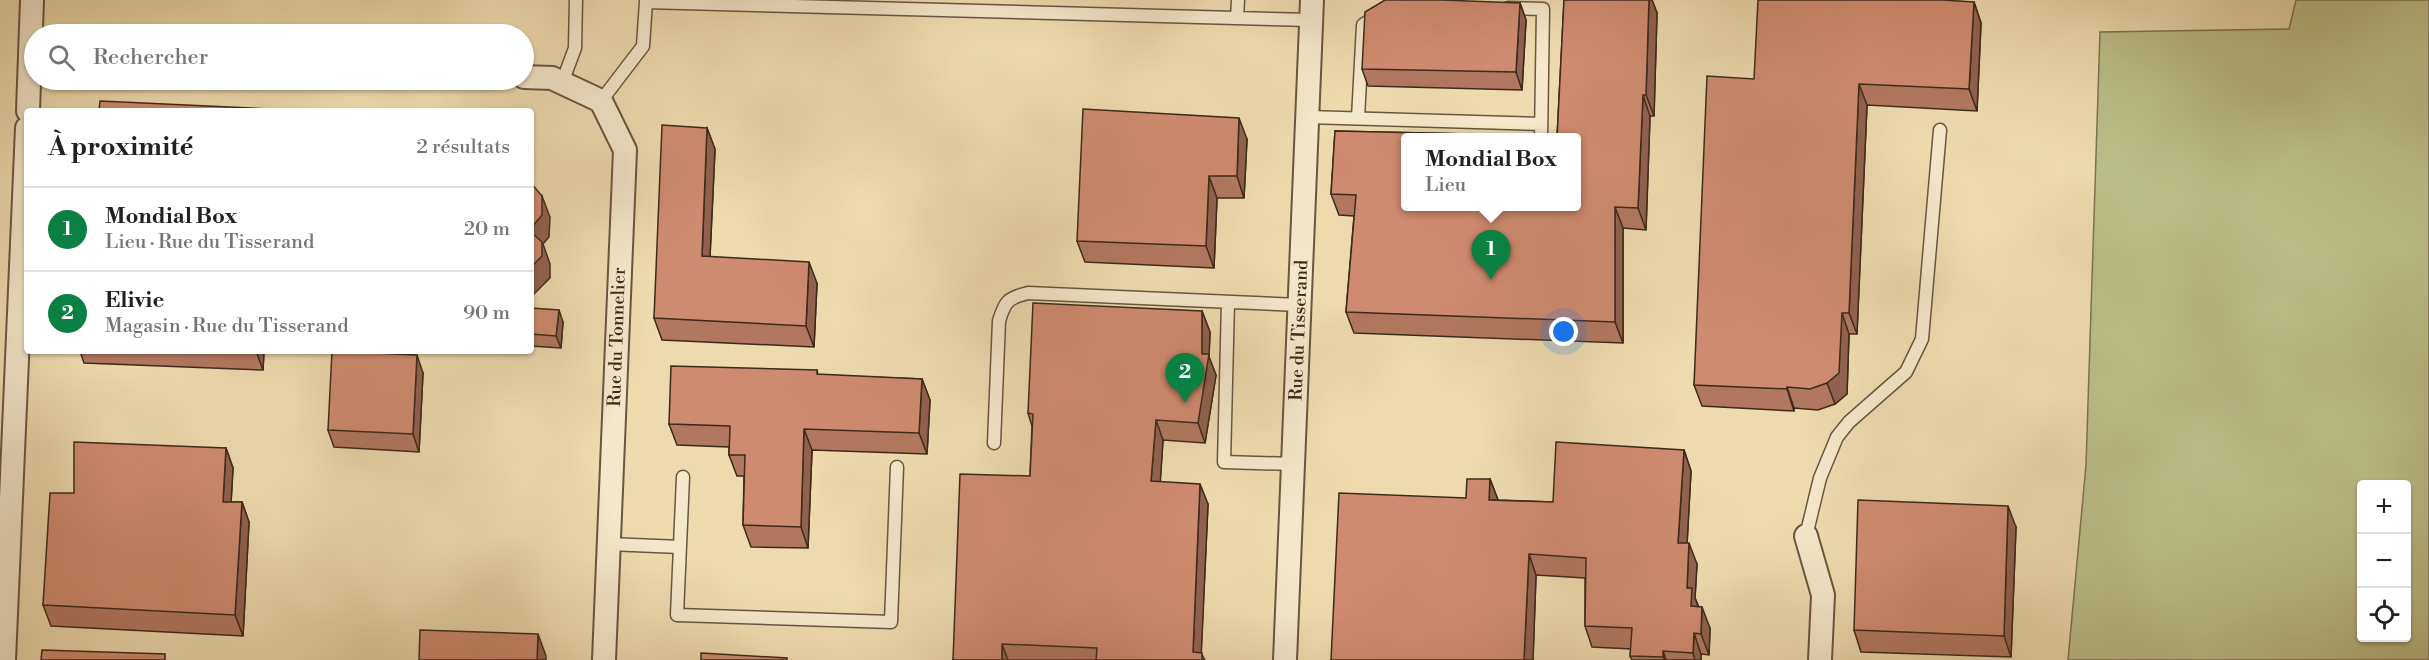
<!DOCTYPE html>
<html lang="fr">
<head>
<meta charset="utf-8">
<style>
	:root { --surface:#fff; --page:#f2f2f2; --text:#202124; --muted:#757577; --line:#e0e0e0; --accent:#0b8043 }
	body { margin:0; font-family:"Libre Bodoni",serif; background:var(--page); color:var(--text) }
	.controls { position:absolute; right:18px; bottom:18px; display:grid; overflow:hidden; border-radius:6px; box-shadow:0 2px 4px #0004 }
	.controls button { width:54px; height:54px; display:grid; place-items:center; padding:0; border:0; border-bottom:2px solid var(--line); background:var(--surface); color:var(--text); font:30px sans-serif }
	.you { position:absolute; left:1564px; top:332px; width:21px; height:21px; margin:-15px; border:4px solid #fff; border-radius:50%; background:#1a73e8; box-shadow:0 0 0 9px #1a73e833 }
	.badge { display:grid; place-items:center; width:39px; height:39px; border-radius:50%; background:var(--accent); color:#fff; font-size:20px; font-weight:700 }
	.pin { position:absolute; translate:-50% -50px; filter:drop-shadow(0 2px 3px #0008) }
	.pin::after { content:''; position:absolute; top:32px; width:21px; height:18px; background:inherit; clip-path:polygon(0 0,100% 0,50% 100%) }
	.popup { position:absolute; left:1401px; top:133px; width:180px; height:78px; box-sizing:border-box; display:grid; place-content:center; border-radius:6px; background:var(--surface); filter:drop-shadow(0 2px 4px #0005); font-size:20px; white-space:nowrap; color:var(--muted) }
	.popup b { font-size:22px; color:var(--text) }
	.popup::after { content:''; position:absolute; left:50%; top:100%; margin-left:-12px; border:12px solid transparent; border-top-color:var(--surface) }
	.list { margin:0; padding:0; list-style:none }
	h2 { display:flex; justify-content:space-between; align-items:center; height:78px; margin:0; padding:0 24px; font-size:26px }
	h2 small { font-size:20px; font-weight:400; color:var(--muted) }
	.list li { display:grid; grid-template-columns:39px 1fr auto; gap:18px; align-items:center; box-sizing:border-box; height:84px; padding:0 24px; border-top:2px solid var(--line) }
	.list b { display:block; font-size:22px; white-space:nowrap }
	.list p { margin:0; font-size:20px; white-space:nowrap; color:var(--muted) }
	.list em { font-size:20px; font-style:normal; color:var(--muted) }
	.icon { flex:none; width:33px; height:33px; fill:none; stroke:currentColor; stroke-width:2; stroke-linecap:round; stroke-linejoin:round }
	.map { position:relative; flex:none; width:2429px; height:660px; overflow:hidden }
	.search { position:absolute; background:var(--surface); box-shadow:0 2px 4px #0004; left:24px; top:24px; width:510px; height:66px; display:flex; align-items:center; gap:15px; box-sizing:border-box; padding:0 21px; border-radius:33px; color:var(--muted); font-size:22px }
	.panel { position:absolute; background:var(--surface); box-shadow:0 2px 4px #0004; left:24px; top:108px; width:510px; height:246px; border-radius:6px }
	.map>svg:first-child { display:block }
</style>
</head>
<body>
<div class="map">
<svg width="2429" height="660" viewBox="0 0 2429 660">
	<rect width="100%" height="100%" fill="#eddbae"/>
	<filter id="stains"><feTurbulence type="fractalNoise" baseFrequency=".00333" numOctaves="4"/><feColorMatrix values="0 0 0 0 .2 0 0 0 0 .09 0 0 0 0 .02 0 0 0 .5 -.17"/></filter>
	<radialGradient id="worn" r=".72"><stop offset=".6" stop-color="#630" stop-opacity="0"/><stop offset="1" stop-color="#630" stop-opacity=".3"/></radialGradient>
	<path fill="#bbbf88" stroke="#7c7451" stroke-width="1.5" fill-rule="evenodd" d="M 2296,0 L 2429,0 L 2429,660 L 2068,660 L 2086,465 L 2100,32 L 2289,29 ZM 2406,484 L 2406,638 L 2362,638 L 2362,484 Z"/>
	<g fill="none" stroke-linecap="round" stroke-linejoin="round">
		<g stroke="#69563f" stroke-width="15">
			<path id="lane" d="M 646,0 L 646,2 L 1311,20
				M 1508,8 L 1543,9 L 1541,138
				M 1237,18 L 1238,0
				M 562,83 L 575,48 L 576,0
				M 601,101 L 643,46 L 646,2
				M 1307,117 L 1541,124
				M 1358,118 L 1363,25 L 1376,16
				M 1228,302 L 1224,462 L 1293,464
				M 994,443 L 999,321 C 1005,301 1008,298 1028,293 L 1300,305
				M 683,477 L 677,615 L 891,622 L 897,467
				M 1806,536 L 1820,478 L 1837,437 L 1849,422 L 1906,372 L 1922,339 L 1940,130
				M 609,544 L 680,547"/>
		</g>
		<g stroke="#69563f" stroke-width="26">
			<g id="street">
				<path d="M 524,77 L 552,78 L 601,101 L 625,150 L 604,660"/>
				<path d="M 28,111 L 32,0"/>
				<path d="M 1806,536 L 1823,595 L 1820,660"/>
				<path d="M 4,660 L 27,128"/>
				<path id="s1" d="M 1285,660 L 1312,0"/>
			</g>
		</g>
		<use href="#lane" stroke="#f3e8ca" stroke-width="12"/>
		<use href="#street" stroke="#f3e8ca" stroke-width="22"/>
	</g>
	<path fill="#b2785f" stroke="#3d2a1a" stroke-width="1.5" d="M 1564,0 L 1652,0 L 1657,13 L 1654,116 L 1650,116 L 1646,230 L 1623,228 L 1623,343 L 1354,333 L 1346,312 L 1354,216 L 1339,215 L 1331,194 L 1335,131 L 1515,135 L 1516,138 L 1406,138 L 1406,207 L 1576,207 L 1576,138 L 1557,138 Z
		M 1974,2 L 1981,23 L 1977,111 L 1867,105 L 1857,334 L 1849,334 L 1847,394 L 1835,404 L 1818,410 L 1794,408 L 1794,411 L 1702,406 L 1694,385 L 1754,79 Z
		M 1520,3 L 1526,20 L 1522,90 L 1368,86 L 1362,69 Z
		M 707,128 L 715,149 L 710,257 L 817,283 L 814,347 L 662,340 L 654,318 Z
		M 1247,139 L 1244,198 L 1217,198 L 1214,268 L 1085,262 L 1077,241 Z
		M 531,308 L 563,322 L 561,348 L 531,346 Z
		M 1202,311 L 1210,332 L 1209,357 L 1216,375 L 1205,443 L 1163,440 L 1160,482 L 1208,504 L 1201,653 L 1205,660 L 953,660 L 1030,476 L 1032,426 L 1028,413 Z
		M 80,351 L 264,351 L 263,370 L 84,363 Z
		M 817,370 L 818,375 L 922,379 L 930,400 L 927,454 L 812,450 L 808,548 L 751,547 L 743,525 L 744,476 L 737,476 L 729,455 L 729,447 L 677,445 L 669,424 Z
		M 423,373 L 419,452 L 334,447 L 328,430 Z
		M 226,448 L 233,468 L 231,502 L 242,502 L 249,522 L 243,636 L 51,626 L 43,605 L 74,493 Z
		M 1684,450 L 1691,471 L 1687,543 L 1697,564 L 1695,598 L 1699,607 L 1710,628 L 1709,655 L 1701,654 L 1701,660 L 1632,660 L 1630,656 L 1631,649 L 1592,647 L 1585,626 L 1585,578 L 1536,575 L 1533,660 L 1331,660 L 1466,498 L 1490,479 L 1498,500 L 1553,502 Z
		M 2016,527 L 2011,657 L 1861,652 L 1854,630 Z"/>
	<path fill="#91614e" stroke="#3d2a1a" stroke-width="1.5" d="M 1649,0 L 1652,0 L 1657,13 L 1654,116 L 1646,95 Z
		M 1974,2 L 1981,23 L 1977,111 L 1969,89 Z
		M 1520,3 L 1526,20 L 1522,90 L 1516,72 Z
		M 1859,84 L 1867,105 L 1857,334 L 1849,313 Z
		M 1643,95 L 1650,116 L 1646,230 L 1638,208 Z
		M 1239,118 L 1247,139 L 1244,198 L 1237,176 Z
		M 707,128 L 715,149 L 709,278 L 702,256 Z
		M 1209,176 L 1217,198 L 1214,268 L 1206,246 Z
		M 542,196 L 550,217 L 549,237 L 543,244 L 550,264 L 550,278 L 531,297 L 531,228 Z
		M 1615,207 L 1623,228 L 1623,343 L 1615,322 Z
		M 809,262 L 817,283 L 814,347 L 806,326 Z
		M 559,310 L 563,322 L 561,348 L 556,336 Z
		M 1202,311 L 1210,332 L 1209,357 L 1216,375 L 1205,443 L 1198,423 L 1202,354 Z
		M 1842,313 L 1849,334 L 1847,394 L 1835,404 L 1827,383 Z
		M 256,351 L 264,351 L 263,370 Z
		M 417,355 L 423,373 L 419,452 L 413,434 Z
		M 922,379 L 930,400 L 927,454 L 919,433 Z
		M 1787,387 L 1794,408 L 1794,411 L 1787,389 Z
		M 1156,420 L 1163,440 L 1159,502 L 1151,481 Z
		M 804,429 L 812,450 L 808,548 L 801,527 Z
		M 226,448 L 233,468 L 230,522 L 223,502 Z
		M 1684,450 L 1691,471 L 1686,564 L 1678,543 Z
		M 1490,479 L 1498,500 L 1489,500 Z
		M 1200,484 L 1208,504 L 1201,660 L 1193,652 Z
		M 242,502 L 249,522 L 243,636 L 235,615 Z
		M 2008,506 L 2016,527 L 2011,657 L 2004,636 Z
		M 1689,543 L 1697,564 L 1695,598 L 1699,609 L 1691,606 L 1687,588 Z
		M 1529,554 L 1536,575 L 1533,660 L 1524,660 Z
		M 1702,607 L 1710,628 L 1709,655 L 1701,634 Z
		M 1694,633 L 1701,654 L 1701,660 L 1695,660 L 1693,653 Z
		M 538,634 L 546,656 L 546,660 L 537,660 Z
		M 1002,644 L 1008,660 L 1002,660 Z
		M 1663,651 L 1666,660 L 1664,660 Z"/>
	<path fill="#cf8b6f" stroke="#3d2a1a" stroke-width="1.5" d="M 1385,0 L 1442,0 L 1520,3 L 1516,72 L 1362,69 L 1365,12 Z
		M 1564,0 L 1649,0 L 1646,95 L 1643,95 L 1638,208 L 1615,207 L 1615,322 L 1346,312 L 1356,195 L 1331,194 L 1335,131 L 1515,135 L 1515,138 L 1406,138 L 1406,207 L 1576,207 L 1576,138 L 1557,138 Z
		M 1758,0 L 1943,0 L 1974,2 L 1969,89 L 1859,84 L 1849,313 L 1842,313 L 1839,373 L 1827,383 L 1810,389 L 1787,387 L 1787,389 L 1694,385 L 1707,76 L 1754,79 Z
		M 100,101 L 292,110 L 292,111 L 99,111 Z
		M 1083,109 L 1239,118 L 1237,176 L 1209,176 L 1206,246 L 1077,241 Z
		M 662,125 L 707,128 L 702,256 L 809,262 L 806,326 L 654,318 Z
		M 531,183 L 542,196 L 542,215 L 531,228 Z
		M 531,232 L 542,242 L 542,256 L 531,267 Z
		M 1033,303 L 1202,311 L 1202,354 L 1209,354 L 1198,423 L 1156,420 L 1151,481 L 1200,484 L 1193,652 L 1202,653 L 1202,660 L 1096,660 L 1097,648 L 1002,644 L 1002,660 L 953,660 L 960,474 L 1030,476 L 1033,414 L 1028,413 Z
		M 531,308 L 559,310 L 556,336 L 531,334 Z
		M 332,351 L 417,355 L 413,434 L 328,430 Z
		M 671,366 L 817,370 L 817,374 L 922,379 L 919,433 L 804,429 L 801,527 L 743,525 L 745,455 L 729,455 L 730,426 L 669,424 Z
		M 74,442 L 226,448 L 223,502 L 242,502 L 235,615 L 43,605 L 50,493 L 74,493 Z
		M 1556,442 L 1684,450 L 1678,543 L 1689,543 L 1687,588 L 1692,588 L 1691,606 L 1702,607 L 1701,634 L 1694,633 L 1693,653 L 1663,651 L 1663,657 L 1630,656 L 1632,628 L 1585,626 L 1586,558 L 1529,554 L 1524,660 L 1331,660 L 1339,493 L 1466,498 L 1467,479 L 1490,479 L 1489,500 L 1553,502 Z
		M 1858,500 L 2008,506 L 2004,636 L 1854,630 Z
		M 420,630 L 538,634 L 537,660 L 419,660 Z
		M 42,650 L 165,654 L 165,660 L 41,660 Z
		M 701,653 L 787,658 L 787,660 L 701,660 Z"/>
	<g text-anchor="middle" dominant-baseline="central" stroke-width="4.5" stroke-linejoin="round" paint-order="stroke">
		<g font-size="18" fill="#3d2a1a" stroke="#f3e8ca">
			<text stroke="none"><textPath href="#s1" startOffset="330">Rue du Tisserand</textPath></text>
			<text transform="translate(617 337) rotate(-88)">Rue du Tonnelier</text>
		</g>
	</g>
	<rect width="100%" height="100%" filter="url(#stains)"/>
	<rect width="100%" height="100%" fill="url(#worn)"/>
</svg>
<div class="controls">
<button>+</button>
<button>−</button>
<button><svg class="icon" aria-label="locate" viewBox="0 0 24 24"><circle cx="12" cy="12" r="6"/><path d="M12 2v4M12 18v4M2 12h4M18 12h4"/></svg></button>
</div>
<div class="you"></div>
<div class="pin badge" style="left:1491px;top:280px">1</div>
<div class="popup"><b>Mondial Box</b>Lieu</div>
<div class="pin badge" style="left:1185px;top:403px">2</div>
<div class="search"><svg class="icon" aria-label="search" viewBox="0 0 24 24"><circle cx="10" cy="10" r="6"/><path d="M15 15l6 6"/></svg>Rechercher</div>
<section class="panel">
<h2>À proximité<small>2 résultats</small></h2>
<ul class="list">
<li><span class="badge">1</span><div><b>Mondial Box</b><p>Lieu · Rue du Tisserand</p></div><em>20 m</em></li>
<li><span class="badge">2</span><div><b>Elivie</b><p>Magasin · Rue du Tisserand</p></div><em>90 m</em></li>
</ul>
</section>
</div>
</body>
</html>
